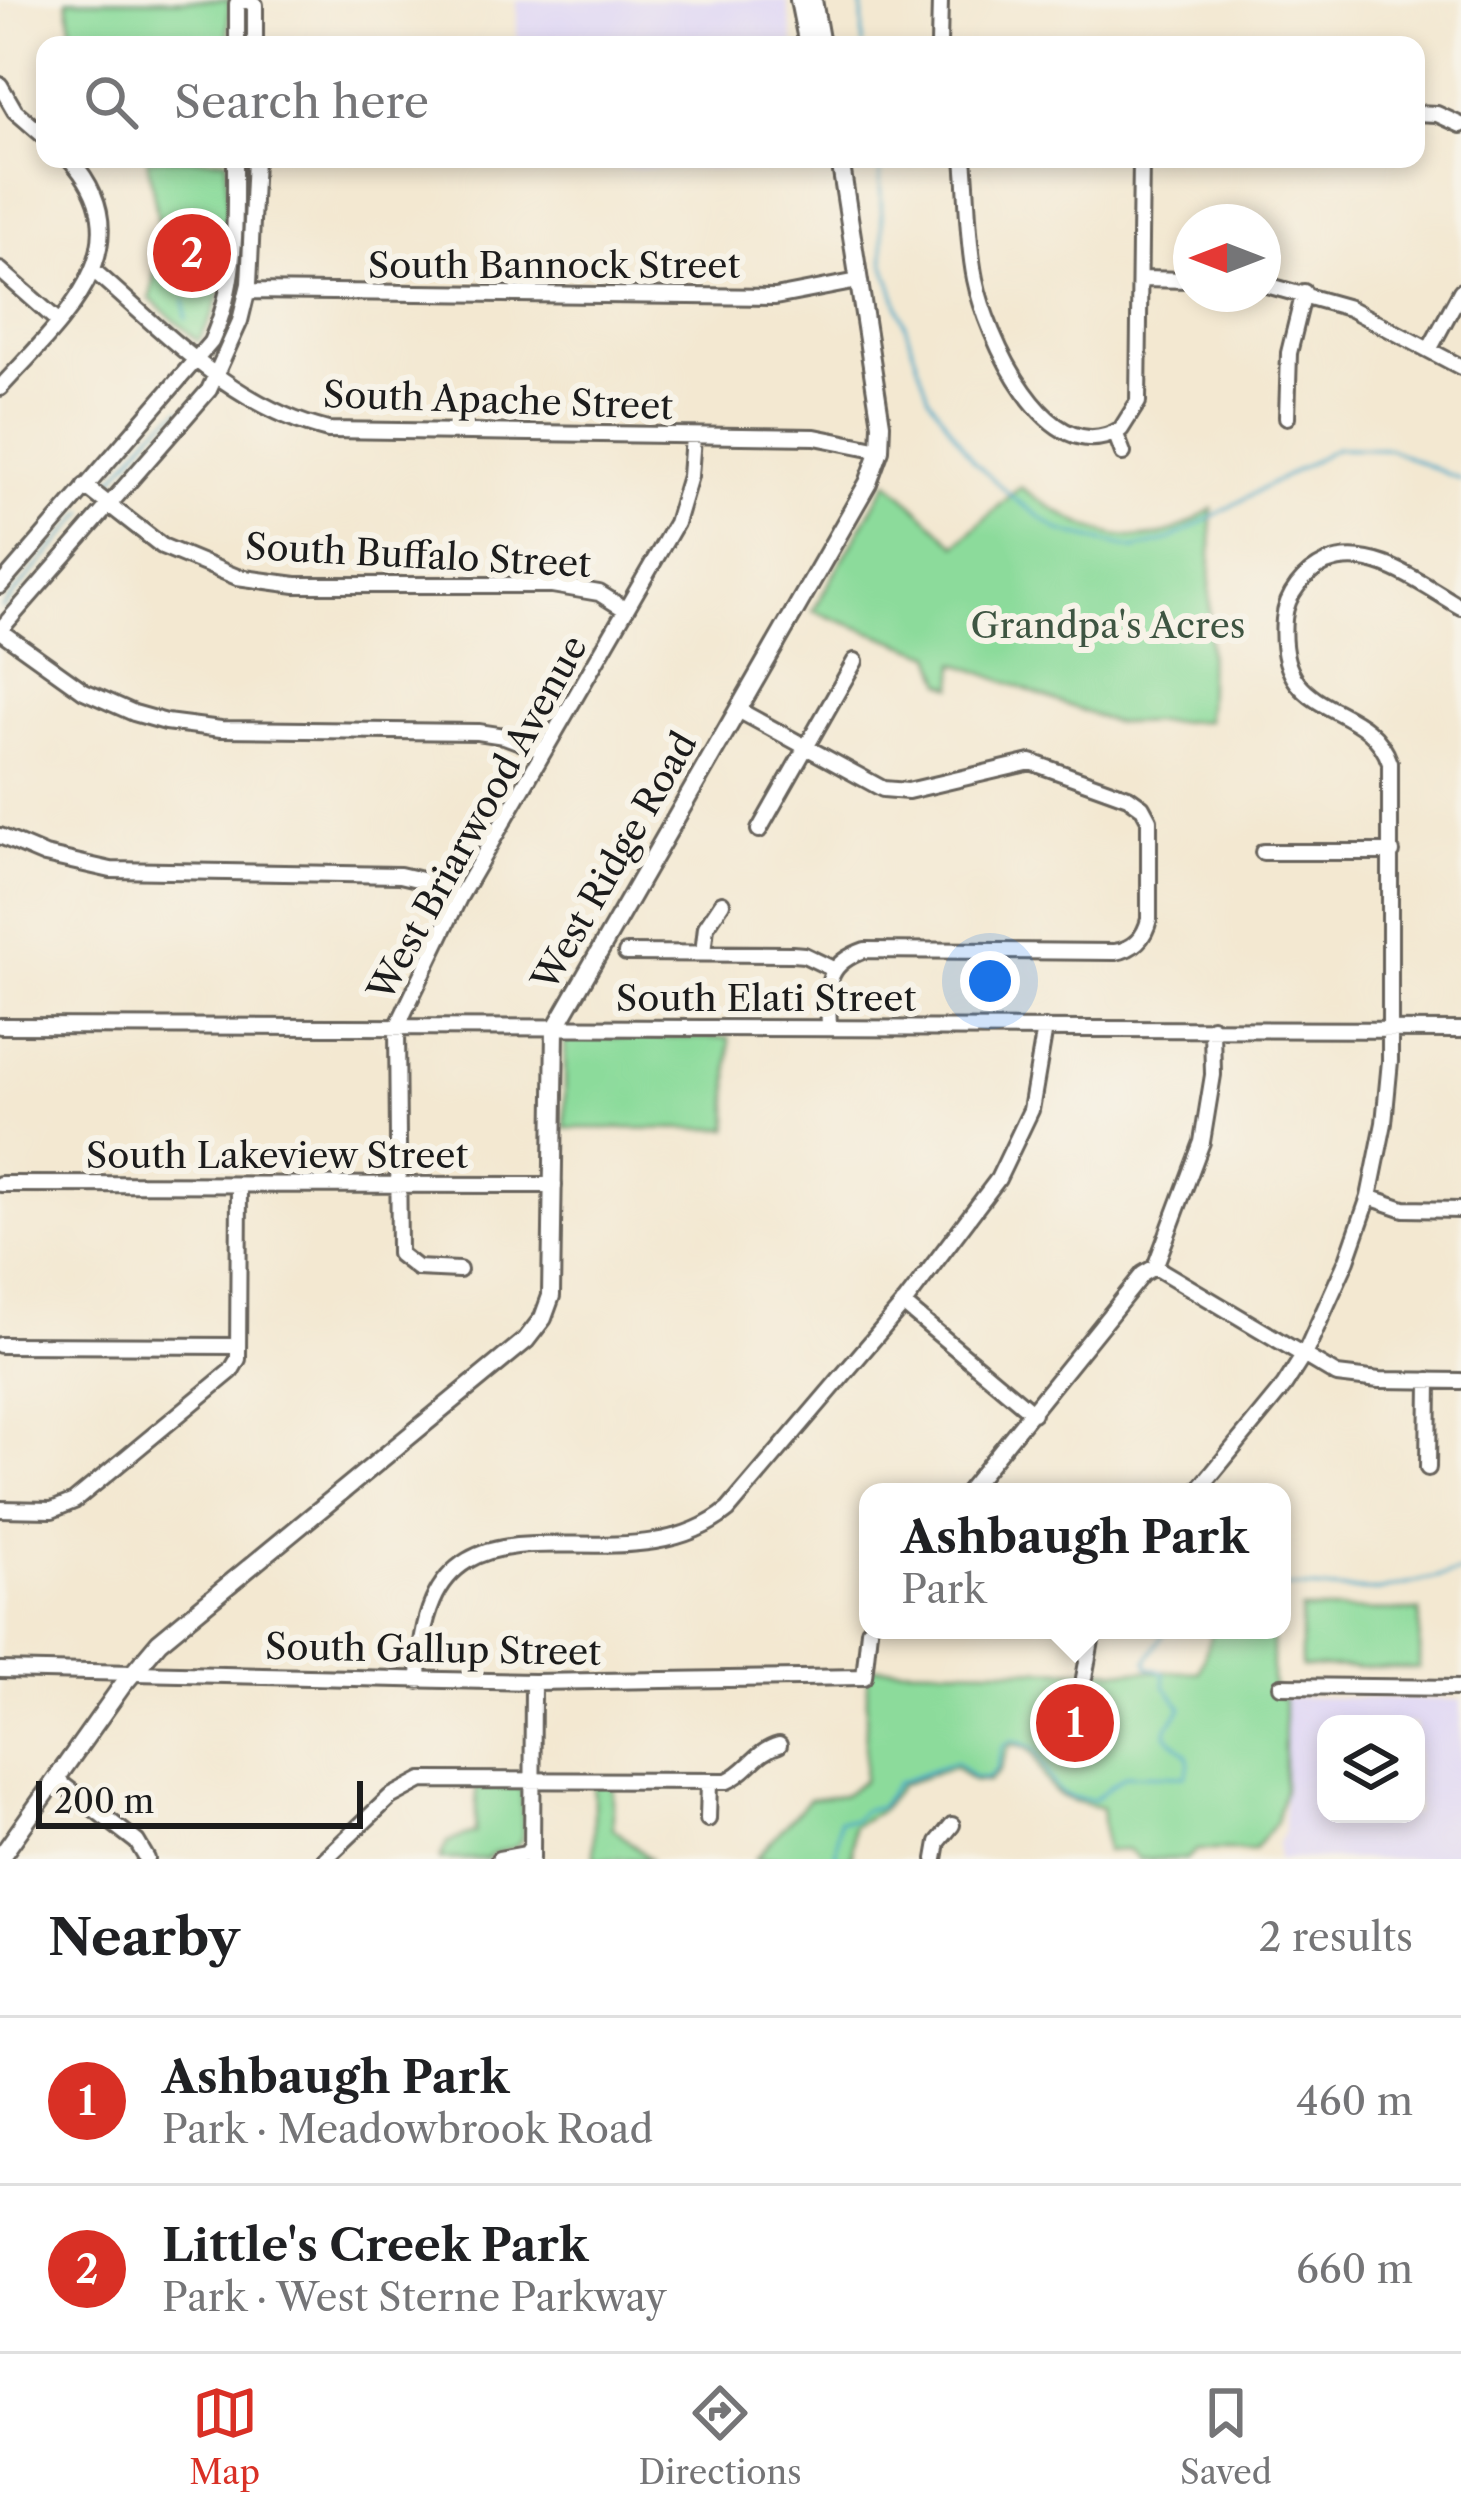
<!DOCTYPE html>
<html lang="en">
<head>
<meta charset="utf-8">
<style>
	:root { --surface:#fff; --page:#f6f6f6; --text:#202124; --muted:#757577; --line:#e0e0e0; --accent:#d93025 }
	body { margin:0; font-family:"Libre Caslon Text",serif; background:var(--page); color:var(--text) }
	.controls { position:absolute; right:36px; bottom:36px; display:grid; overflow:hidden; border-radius:24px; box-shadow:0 6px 18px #0003 }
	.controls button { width:108px; height:108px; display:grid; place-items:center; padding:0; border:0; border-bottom:3px solid var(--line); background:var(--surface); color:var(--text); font:60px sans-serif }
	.compass { position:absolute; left:1173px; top:204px; width:108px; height:108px; border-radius:50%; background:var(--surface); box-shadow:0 6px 18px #0003; rotate:270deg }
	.scale { position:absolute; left:36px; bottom:30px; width:327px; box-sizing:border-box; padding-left:12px; border:6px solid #1c1c1c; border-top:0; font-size:33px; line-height:42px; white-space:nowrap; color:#1c1c1c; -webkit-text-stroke:9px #f7f3e8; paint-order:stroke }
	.you { position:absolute; left:990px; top:981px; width:42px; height:42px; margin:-30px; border:9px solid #fff; border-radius:50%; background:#1a73e8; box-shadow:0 0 0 18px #1a73e833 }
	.badge { display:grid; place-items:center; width:78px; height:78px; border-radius:50%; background:var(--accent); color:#fff; font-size:39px; font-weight:700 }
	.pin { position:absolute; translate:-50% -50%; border:6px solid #fff; box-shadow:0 3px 12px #0006 }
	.popup { position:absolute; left:859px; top:1483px; width:432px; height:156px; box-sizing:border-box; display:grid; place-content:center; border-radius:24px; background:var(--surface); filter:drop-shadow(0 3px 9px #0005); font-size:39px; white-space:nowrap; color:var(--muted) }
	.popup b { font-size:45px; color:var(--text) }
	.popup::after { content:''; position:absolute; left:50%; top:100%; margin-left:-24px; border:24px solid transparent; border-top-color:var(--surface) }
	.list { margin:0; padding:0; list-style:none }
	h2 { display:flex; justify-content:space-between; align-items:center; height:156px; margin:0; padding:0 48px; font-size:51px }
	h2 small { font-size:39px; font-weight:400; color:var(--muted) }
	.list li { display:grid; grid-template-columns:78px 1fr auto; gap:36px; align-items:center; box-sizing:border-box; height:168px; padding:0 48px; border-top:3px solid var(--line) }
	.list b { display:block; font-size:45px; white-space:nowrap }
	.list p { margin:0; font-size:39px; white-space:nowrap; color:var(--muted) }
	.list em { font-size:39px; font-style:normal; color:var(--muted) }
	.icon { flex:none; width:66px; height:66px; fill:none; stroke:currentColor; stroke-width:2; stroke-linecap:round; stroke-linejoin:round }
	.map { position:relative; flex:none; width:1461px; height:1859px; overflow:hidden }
	.search { position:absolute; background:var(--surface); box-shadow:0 6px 18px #0003; left:36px; right:36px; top:36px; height:132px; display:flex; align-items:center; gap:30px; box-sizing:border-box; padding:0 42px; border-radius:24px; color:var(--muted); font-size:45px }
	.sheet { height:492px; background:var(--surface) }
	nav { display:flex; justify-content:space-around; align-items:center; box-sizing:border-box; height:168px; border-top:3px solid var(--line); background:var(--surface); font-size:33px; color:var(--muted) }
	nav a { display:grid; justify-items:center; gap:6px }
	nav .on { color:var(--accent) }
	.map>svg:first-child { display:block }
</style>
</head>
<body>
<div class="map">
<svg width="1461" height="1859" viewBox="0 0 1461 1859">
	<rect width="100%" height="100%" fill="#f7f3e8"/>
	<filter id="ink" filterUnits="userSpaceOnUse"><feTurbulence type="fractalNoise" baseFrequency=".00833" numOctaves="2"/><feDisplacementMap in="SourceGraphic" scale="24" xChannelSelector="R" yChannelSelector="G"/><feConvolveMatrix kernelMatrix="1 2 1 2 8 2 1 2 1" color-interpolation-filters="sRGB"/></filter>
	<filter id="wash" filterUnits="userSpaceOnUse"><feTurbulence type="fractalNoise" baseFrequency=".004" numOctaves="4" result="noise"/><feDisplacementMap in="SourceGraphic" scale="48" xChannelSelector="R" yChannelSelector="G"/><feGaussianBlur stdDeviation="2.7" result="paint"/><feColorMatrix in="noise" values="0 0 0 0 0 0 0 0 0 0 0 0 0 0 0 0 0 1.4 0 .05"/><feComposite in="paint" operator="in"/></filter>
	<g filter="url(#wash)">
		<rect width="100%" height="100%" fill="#f3e8d1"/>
		<path fill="#ded5f6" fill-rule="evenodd" d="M 517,0 L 786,0 L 794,45 L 517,45 Z
			M 515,159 L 815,159 L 816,169 L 515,167 Z
			M 1284,1697 L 1461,1700 L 1461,1859 L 1278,1859 L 1278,1843 L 1284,1832 ZM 1326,1724 L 1416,1724 L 1416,1814 L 1326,1814 Z"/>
		<path fill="#8cdb9b" stroke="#547c5c" stroke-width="3" d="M 229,0 L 228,45 L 79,45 L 73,38 L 67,0 Z
			M 147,159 L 227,159 C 226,218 235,290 198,341 L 150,299 L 161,236 Z
			M 888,481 L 956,545 L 1020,487 C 1063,517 1115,551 1170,532 C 1185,528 1199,516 1212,509 L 1207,721 L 1114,723 L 956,663 L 954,687 L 943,683 L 933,655 L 813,611 Z
			M 569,1037 L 729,1038 L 729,1129 L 565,1128 L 565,1039 Z
			M 1301,1610 L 1420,1611 L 1419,1668 L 1301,1667 Z
			M 1213,1630 L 1272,1630 L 1272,1682 L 1284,1701 L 1284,1789 L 1276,1822 L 1254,1850 L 1197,1850 L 1186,1859 L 1139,1859 L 1127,1850 L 1106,1851 L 1102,1808 C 1087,1804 1066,1801 1054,1791 C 1034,1773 1043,1743 1009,1745 L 1000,1770 L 988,1782 L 972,1781 L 955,1767 L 901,1785 L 882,1809 L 853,1826 L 852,1859 L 755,1859 L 809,1799 L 844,1795 L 864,1780 L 868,1667 L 1199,1672 Z
			M 477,1785 L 515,1785 L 521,1789 L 523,1839 C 514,1853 497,1846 487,1859 L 440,1859 L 447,1842 L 475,1833 Z
			M 594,1785 L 613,1785 L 613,1828 L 650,1859 L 594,1859 Z"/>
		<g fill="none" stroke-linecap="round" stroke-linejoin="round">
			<path stroke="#48a8c7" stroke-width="3" d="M 862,0 L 863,45
				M 879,159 L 884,262 L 929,397 L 974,462 L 1016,500 L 1060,531 L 1134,549 L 1170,540 L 1336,448 L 1389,449 L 1461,480
				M 185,301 L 186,319
				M 109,484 L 153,431 L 181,409
				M 2,608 L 85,512
				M 1282,1587 L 1378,1591 L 1461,1572
				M 835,1859 L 839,1820 L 853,1820 L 864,1810 L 880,1806 L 897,1783 L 956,1762 L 972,1777 L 986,1779 L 997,1769 L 1002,1747 L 1013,1740 L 1034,1748 C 1055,1779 1045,1797 1093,1800 L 1126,1775 L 1185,1776 C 1197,1752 1177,1749 1166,1734 L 1167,1727 L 1182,1708 L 1165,1686 L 1164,1672 L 1148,1667 L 1147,1661 L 1166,1630"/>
		</g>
	</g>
	<g filter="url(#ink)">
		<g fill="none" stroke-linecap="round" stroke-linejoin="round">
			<g stroke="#67635b" stroke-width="20">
				<path id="minor" d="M 247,0 L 255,5 L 255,45
					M 237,45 L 237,4 L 245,0
					M 939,45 L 940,0
					M 0,85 L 15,111 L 45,137
					M 1416,113 L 1437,114 L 1461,125
					M 964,159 C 968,198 967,240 975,279 C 986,334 1047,475 1121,429 L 1138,402 L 1141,159
					M 0,270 L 59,322
					M 93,270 C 165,332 233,407 328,430 L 815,437 L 880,450
					M 1140,279 L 1191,280
					M 1263,284 L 1349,308 L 1461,367
					M 248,291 L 775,297 L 858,281
					M 1429,350 L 1461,291
					M 0,388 C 58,324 149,247 70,159
					M 1287,417 L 1289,353 L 1304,292
					M 1115,432 L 1123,453
					M 85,486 L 162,546 L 237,577 L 296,585 L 552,585 L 599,593 L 626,610
					M 0,586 L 211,342 C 238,283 235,223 235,159
					M 0,630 L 209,390 L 240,321 L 249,284 L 255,159
					M 0,631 L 84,691 L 134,713 L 166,722 L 221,729 L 478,732 L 504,736 L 544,751
					M 740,711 L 883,789 L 908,791 L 1031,762 L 1128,797 L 1142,807 L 1149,820 L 1149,919 C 1145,937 1134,949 1115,952 L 865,950 C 822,965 828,987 829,1027
					M 759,830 L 855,661
					M 0,836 L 45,855 L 111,870 L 400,875 L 430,882 L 459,898
					M 1263,852 L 1392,852
					M 626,953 L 792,954 L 804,955 L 833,969
					M 703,953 L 706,927 L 722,903
					M 0,1026 L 1461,1030
					M 0,1184 L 554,1185
					M 1369,1197 L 1404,1209 L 1461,1210
					M 1155,1267 L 1337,1375 L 1379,1380 L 1461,1381
					M 459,1270 L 417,1268 L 399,1254 L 397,1027 L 459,898 L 676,523 L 690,476 L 693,437
					M 903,1304 L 1033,1413
					M 0,1345 L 238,1346
					M 1428,1468 L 1429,1380
					M 967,1492 L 1143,1274 L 1155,1267 L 1202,1142 L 1213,1075 L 1212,1027
					M 1197,1492 L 1284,1386 L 1305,1353 L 1347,1260 L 1369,1197 L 1384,1123 L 1390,1061 L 1390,763 C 1367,694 1275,726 1284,619 C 1286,595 1304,573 1326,563 C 1373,544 1422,585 1461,607
					M 0,1509 L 52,1510 L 74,1501 L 231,1371 L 238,1359 L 239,1185
					M 0,1670 L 533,1682 L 864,1677 L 869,1630
					M 1084,1678 L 1093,1630
					M 419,1681 C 423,1454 615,1602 728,1510 L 906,1301 L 998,1179 L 1031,1110 L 1045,1028
					M 1281,1686 L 1461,1688
					M 58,1781 L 137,1842 L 147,1859
					M 708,1819 L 709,1782
					M 325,1859 L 390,1797 L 422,1780 L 727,1781 C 748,1772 756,1751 779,1745
					M 499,1859 L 526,1854 L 531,1847
					M 532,1859 L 533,1682
					M 935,1859 L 938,1842 L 952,1825"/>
			</g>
			<g stroke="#67635b" stroke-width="22">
				<path id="tertiary" d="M 799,0 L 808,45
					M 813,0 L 821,45
					M 0,1858 L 122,1686 L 159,1642 L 526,1340 L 543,1318 L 551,1296 L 555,1029 L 868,483 L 880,450 L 881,424 L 840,159"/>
			</g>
			<use href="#minor" stroke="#fff" stroke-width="14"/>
			<use href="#tertiary" stroke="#fff" stroke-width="16"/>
		</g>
	</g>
	<g text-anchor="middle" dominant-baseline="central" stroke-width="12" stroke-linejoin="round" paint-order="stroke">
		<g font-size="36" fill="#1c1c1c" stroke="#f7f3e8">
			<text x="554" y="265">South Bannock Street</text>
			<text transform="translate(498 400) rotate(2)">South Apache Street</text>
			<text transform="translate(418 555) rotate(3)">South Buffalo Street</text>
			<text transform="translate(477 818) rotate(-61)">West Briarwood Avenue</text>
			<text transform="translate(614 861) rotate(-60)">West Ridge Road</text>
			<text x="766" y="998">South Elati Street</text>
			<text x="277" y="1155">South Lakeview Street</text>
			<text transform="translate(433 1649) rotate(1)">South Gallup Street</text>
		</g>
		<g font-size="36" fill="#3e5542" stroke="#f7f3e8">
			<text x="1108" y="625">Grandpa's Acres</text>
		</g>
	</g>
</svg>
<div class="controls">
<button><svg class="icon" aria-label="layers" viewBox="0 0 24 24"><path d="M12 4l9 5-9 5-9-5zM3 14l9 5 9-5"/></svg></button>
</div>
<svg class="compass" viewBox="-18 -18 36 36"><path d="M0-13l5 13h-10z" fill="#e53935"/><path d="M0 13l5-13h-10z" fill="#757577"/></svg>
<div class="scale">200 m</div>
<div class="you"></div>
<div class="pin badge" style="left:1075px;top:1723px">1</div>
<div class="popup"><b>Ashbaugh Park</b>Park</div>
<div class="pin badge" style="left:192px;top:253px">2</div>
<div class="search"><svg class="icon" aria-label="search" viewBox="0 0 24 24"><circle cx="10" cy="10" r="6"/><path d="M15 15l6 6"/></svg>Search here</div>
</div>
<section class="sheet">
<h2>Nearby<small>2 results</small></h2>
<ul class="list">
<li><span class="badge">1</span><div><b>Ashbaugh Park</b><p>Park · Meadowbrook Road</p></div><em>460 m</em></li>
<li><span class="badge">2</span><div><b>Little's Creek Park</b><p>Park · West Sterne Parkway</p></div><em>660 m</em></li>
</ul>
</section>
<nav>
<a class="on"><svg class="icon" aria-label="map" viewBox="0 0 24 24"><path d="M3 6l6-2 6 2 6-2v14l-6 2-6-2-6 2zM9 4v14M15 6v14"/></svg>Map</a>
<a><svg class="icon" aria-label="directions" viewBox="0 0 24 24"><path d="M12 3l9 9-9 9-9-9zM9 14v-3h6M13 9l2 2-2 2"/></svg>Directions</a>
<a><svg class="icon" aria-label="saved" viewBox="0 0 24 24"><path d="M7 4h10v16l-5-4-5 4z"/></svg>Saved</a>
</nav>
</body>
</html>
